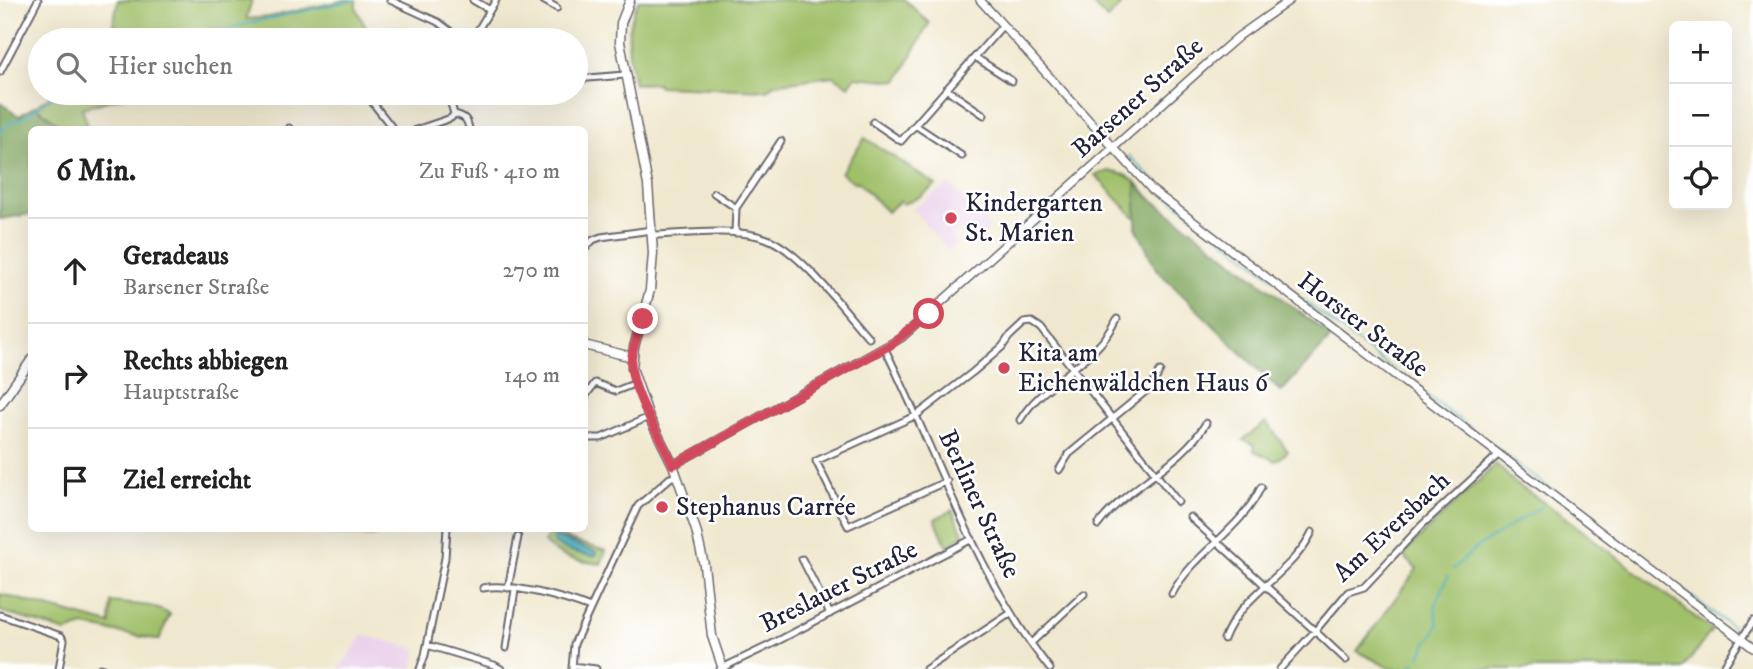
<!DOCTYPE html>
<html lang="de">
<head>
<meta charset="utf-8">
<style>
	:root { --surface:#fff; --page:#f2f2f2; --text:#222; --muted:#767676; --line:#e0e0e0 }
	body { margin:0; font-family:"IM FELL DW Pica",serif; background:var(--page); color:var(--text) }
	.controls { position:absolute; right:21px; top:21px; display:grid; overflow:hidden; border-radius:10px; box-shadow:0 7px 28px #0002 }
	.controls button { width:63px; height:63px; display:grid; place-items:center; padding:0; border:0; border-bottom:2px solid var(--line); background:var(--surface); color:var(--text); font:35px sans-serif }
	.stop { position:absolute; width:21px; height:21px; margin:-16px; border:5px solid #d1495b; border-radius:50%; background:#fff }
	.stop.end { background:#d1495b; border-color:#fff; box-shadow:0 2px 7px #0008 }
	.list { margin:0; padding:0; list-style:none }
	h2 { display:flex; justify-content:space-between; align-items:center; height:91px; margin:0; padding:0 28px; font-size:30px }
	h2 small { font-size:23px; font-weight:400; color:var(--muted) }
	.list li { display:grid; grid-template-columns:46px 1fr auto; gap:21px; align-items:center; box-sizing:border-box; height:105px; padding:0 28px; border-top:2px solid var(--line) }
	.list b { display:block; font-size:26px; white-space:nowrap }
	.list p { margin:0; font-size:23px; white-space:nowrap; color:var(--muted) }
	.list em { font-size:23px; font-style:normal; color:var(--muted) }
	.icon { flex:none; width:38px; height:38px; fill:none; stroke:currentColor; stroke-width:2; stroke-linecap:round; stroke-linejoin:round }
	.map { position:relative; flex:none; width:1753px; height:669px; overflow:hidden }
	.search { position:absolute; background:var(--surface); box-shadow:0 7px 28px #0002; left:28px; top:28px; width:560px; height:77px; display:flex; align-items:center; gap:18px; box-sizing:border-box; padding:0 24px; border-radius:38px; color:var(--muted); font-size:26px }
	.panel { position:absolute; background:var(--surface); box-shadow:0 7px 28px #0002; left:28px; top:126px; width:560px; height:406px; border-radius:10px }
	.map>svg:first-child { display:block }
</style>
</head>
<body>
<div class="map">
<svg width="1753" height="669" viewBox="0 0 1753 669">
	<rect width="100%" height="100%" fill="#fff"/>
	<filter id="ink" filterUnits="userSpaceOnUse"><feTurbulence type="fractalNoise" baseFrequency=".0143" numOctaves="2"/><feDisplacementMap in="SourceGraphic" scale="14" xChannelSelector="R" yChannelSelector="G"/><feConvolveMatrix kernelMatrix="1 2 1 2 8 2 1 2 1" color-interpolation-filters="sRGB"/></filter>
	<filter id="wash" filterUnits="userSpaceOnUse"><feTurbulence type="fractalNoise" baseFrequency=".00686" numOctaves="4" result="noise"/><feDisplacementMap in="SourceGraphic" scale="28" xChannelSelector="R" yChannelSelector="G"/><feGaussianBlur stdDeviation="1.57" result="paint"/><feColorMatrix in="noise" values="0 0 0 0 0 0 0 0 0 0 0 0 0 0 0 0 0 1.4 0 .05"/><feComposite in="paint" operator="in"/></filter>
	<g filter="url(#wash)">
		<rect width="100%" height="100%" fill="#f0e8ce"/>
		<path fill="#ebd1eb" d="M 949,184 L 990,227 L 983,235 L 972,234 L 968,238 L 960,230 L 952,238 L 957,243 L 948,251 L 912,208 Z
			M 363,635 L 418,649 L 412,669 L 339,669 Z"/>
		<path fill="#a0c069" stroke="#617152" stroke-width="2" d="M 118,0 L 252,0 L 246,19 L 269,17 L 345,0 L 356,0 L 356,7 L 368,33 L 355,40 L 110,40 Z
			M 639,0 L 905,0 L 929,23 L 898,81 L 855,77 L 849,86 L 833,76 L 774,84 L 767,90 L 658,86 L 658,83 L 634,84 C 628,51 623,31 639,0 Z
			M 1089,0 L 1116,0 L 1121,6 L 1107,19 Z
			M 54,93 L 137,93 L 82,108 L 89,129 L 64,129 L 36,106 Z
			M 865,138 L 936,185 L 919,197 L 903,204 L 900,201 L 887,212 L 857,181 L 855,183 L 841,173 Z
			M 1109,171 L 1125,175 L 1136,182 L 1136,219 L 1095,175 Z
			M 1266,422 L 1288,451 L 1276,461 L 1254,451 L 1255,445 L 1243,440 Z
			M 1496,464 L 1515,483 L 1558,512 L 1712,630 L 1683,669 L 1391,669 L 1357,651 L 1417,569 L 1402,555 Z
			M 952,510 L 964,535 L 947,546 L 935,519 Z
			M 268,529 L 381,529 L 381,534 L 372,536 Z
			M 550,534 L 606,551 L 601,564 C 580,561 559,559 544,542 Z
			M 0,594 L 110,624 L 111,602 L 151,606 L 170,614 L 159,640 L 84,626 L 66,632 L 0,611 Z"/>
		<path fill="#80a65d" stroke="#51644c" stroke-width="2" d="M 0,103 L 19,116 L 35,106 L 64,129 L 32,130 L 31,214 L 0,219 Z
			M 1136,182 L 1149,197 L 1332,337 L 1281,392 L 1156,269 L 1136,227 Z"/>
		<path fill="#3aaab7" stroke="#2e6679" stroke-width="2" d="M 558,538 L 596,552 L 597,554 L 594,556 C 579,554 564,551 553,542 L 553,539 Z"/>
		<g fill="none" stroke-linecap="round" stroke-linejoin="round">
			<path stroke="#3aaab7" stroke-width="2" d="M 174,40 L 355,0
				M 0,133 L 9,123 L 21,119 L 58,93
				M 1129,156 L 1177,203 L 1396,372
				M 1400,375 L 1733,628
				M 1453,569 L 1476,548 L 1542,506
				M 1419,657 L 1438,625 L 1435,607 L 1448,576
				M 1407,669 L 1415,662"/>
		</g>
	</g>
	<g filter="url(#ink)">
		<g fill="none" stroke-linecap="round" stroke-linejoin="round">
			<g stroke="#6a676e" stroke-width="9">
				<path id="minor" d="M 390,0 L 438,22 L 462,40
					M 473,0 L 490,10
					M 543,0 L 557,8
					M 472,40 L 496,0
					M 975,57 L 1012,81
					M 0,72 L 38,0
					M 576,79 L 625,75
					M 946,89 L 984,115
					M 365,93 L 394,130
					M 448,93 L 454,114
					M 873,122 L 901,141 L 1003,25
					M 915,125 L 962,156
					M 289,128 L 290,130
					M 416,130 L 451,118 L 454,114 C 464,116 468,119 469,130
					M 714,193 L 736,208
					M 735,233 L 736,208 L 781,141
					M 652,235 C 685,234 733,227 765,238 C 799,249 844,310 869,338
					M 584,250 L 593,240 L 601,237 L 652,230
					M 885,349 C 938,455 975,575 1050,669
					M 584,398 L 595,383 L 616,391 L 636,383
					M 1020,420 C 1044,380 1097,363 1117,319
					M 584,434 L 588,438 L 601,438 L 649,417
					M 1059,470 L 1069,454 L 1152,386 L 1160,371
					M 947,481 L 848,526 L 816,461 L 917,415 L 973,372 L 1002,347 L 1009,337 L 1024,323 L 1032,322 L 1041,328 L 1178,502
					M 1190,517 L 1315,631 L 1348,592 L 1364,587 L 1422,525 L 1498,455
					M 1098,525 C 1128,485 1181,466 1206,423
					M 802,559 L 830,614
					M 483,588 C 508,582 565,598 590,608
					M 508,588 L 518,537
					M 1172,594 C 1193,553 1241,531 1261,487
					M 0,615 L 61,636 L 64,640 L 59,669
					M 1224,639 C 1241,594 1292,574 1312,532
					M 1031,643 L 1084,594
					M 427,645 L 494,665 L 501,669
					M 506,648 L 515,590
					M 572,666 L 596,669
					M 100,668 L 103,669
					M 420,669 L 425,655 L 445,558 L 447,528
					M 572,669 L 574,644 L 638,506 L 670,478 L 676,476
					M 720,669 L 770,645 L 972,539
					M 926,669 L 1011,613
					M 1280,669 L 1315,631 L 1346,660
					M 1722,669 L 1753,621"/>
			</g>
			<g stroke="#6a676e" stroke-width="10">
				<path id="tertiary" d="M 980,0 L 1152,190 L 1753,648
					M 673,465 L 901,338 L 1209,62 L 1239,36 L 1290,0"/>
			</g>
			<g stroke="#6a676e" stroke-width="11">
				<path id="secondary" d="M 630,0 L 621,23 L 620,42 L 648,185 L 653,253 L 650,290 L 634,347 L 632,368 L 649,417 L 673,465 L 696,530 L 704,565 L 712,636 L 723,669
					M 584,345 L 632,357
					M 0,405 L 32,359"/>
			</g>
			<use href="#minor" stroke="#fff" stroke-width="5"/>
			<use href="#tertiary" stroke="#fff" stroke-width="7"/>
			<use href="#secondary" stroke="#fff" stroke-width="8"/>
		</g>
	</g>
	<g fill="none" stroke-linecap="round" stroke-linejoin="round" filter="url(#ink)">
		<path stroke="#d1495b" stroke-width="9" d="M 643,319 C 639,332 632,347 631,362 C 631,392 661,437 673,465 L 892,344 L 929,314"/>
	</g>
	<g fill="#d1495b" stroke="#fff" stroke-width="2.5">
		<circle cx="951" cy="218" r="7"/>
		<circle cx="1004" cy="368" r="7"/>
		<circle cx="662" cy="507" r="7"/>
	</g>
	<g text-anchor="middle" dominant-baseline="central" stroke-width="5" stroke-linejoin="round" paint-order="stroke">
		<g font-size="26" fill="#22223b" stroke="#fff">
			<text transform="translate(1138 98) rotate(-42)">Barsener Straße</text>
			<text transform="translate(1363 325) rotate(37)">Horster Straße</text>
			<text transform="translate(979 504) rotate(65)">Berliner Straße</text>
			<text transform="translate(1392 527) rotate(-43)">Am Eversbach</text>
			<text transform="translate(839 587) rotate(-27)">Breslauer Straße</text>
		</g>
		<g font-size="26" fill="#22223b" stroke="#fff" text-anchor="start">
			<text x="965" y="203">Kindergarten<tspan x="965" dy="30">St. Marien</tspan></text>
			<text x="1018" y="353">Kita am<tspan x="1018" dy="30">Eichenwäldchen Haus 6</tspan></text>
			<text x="676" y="507">Stephanus Carrée</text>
		</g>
	</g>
</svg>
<div class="controls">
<button>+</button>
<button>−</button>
<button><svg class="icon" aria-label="locate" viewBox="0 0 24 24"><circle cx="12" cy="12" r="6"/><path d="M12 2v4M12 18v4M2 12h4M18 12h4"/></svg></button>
</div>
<div class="stop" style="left:929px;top:314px"></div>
<div class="stop end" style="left:643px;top:319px"></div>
<div class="search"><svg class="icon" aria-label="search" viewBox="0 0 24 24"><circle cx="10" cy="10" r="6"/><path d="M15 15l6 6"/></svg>Hier suchen</div>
<section class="panel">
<h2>6 Min.<small>Zu Fuß · 410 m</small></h2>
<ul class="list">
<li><svg class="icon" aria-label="ahead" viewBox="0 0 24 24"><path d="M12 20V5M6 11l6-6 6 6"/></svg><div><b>Geradeaus</b><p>Barsener Straße</p></div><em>270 m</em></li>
<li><svg class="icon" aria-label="right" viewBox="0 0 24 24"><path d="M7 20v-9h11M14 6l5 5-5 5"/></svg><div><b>Rechts abbiegen</b><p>Hauptstraße</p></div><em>140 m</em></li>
<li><svg class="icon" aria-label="arrive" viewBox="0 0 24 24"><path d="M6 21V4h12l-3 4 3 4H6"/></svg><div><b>Ziel erreicht</b></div></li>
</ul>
</section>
</div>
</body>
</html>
